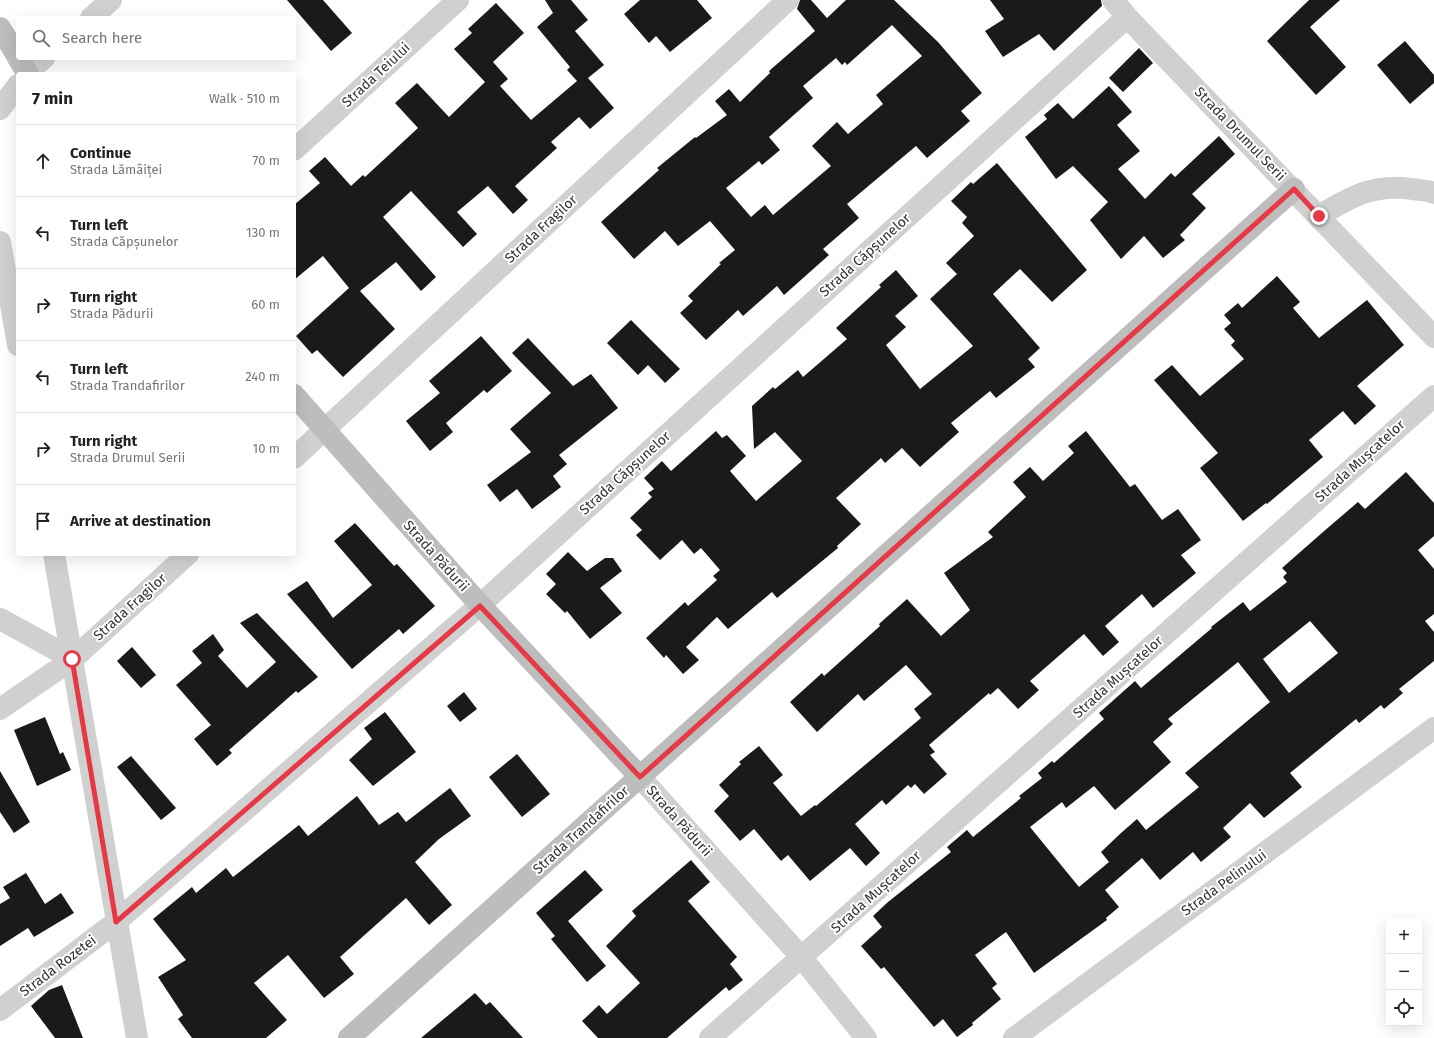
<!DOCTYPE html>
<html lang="en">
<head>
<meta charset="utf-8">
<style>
	:root { --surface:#fff; --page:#f6f6f6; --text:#202124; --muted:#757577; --line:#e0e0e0 }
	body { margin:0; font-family:"Fira Sans",sans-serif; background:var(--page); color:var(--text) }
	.controls { position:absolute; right:12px; bottom:12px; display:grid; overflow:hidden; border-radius:4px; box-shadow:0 4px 16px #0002 }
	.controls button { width:36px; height:36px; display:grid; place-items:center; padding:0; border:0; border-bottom:1px solid var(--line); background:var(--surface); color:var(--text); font:20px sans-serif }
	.stop { position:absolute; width:12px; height:12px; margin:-9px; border:3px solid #e63946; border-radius:50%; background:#fff }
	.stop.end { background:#e63946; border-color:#fff; box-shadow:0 1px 4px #0008 }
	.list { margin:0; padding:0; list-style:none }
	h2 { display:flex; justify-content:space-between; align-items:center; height:52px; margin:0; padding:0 16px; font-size:17px }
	h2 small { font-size:13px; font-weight:400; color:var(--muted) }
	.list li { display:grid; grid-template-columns:26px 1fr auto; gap:12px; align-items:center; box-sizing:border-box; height:72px; padding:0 16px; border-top:1px solid var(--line) }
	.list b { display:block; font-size:15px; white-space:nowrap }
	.list p { margin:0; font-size:13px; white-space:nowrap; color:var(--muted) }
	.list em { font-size:13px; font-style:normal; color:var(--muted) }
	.icon { flex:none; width:22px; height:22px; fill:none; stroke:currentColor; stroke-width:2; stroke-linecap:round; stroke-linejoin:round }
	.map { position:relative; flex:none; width:1434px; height:1038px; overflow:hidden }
	.search { position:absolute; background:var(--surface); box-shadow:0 4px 16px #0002; left:16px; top:16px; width:280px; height:44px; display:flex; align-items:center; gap:10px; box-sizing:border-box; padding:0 14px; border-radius:4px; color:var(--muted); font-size:15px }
	.panel { position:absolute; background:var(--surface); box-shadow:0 4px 16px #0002; left:16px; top:72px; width:280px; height:484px; border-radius:4px }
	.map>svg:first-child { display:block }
</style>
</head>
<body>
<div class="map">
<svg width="1434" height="1038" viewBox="0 0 1434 1038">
	<rect width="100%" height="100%" fill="#fff"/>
	<path fill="#1a1a1a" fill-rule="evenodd" d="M 287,0 L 323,0 L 352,33 L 331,51 Z
		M 545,0 L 571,0 L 588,20 L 575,31 L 604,65 L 588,78 L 614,108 L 590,129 L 579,117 L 551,142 L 557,148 L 515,186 L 528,200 L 513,214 L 488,186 L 457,212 L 477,234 L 463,247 L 411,191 L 383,217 L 436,277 L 421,291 L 396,262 L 360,291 L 395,329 L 343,377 L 317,350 L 312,354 L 296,336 L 349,288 L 323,256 L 294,280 L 294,205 L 320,183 L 309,171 L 325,157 L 351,186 L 363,175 L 365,177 L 418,128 L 395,103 L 417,83 L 449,117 L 485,82 L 454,49 L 472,33 L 468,29 L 496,3 L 524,33 L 493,62 L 508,79 L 500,86 L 531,120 L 577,81 L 567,70 L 570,67 L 537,27 L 553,13 Z
		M 640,0 L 697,0 L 712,18 L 670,52 L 656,36 L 649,43 L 624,14 Z
		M 800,0 L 811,0 L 827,18 L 846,0 L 894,0 L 938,42 L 982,93 L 961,111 L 970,121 L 927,158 L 916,146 L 847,204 L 859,218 L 823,249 L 829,255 L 784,295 L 777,286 L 743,316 L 738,310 L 706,340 L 680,313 L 693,301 L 688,296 L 721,264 L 719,263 L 735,250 L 710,221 L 678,246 L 665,231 L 634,259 L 601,222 L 659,170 L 657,168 L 695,137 L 696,138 L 727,115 L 715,101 L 729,89 L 740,102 L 770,73 L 769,71 L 815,31 L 797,9 ZM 892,25 L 922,56 L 876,95 L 883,104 L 848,134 L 837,122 L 812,146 L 831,166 L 773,215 L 765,205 L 751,217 L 726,188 L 759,161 L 762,165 L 780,150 L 769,137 L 813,98 L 803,86 L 836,58 L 842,65 L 845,62 L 847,65 Z
		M 990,0 L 1101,0 L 1102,6 L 1054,51 L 1039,34 L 1003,57 L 985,31 L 1004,19 Z
		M 1309,0 L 1340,0 L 1310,27 L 1346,67 L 1316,95 L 1267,41 Z
		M 1405,41 L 1434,75 L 1434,83 L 1410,104 L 1377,65 Z
		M 1139,48 L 1153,63 L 1123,92 L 1109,78 Z
		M 1109,86 L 1132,112 L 1117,125 L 1140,151 L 1118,169 L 1145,199 L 1171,173 L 1175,177 L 1219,136 L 1235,154 L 1192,194 L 1206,208 L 1180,235 L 1185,240 L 1163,258 L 1144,236 L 1121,259 L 1090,220 L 1108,202 L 1073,166 L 1056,179 L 1025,137 L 1047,119 L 1044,115 L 1058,103 L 1073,119 Z
		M 997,163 L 1087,270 L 1052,302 L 1020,269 L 993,294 L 1040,348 L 1028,359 L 1035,367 L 996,398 L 990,391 L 951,423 L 959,432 L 920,467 L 902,448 L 885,463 L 881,458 L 836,498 L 861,524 L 837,546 L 838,548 L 777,598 L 772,592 L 728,629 L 717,617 L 686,647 L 699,660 L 683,674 L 666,655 L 664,658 L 646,638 L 685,602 L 688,606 L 717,580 L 713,576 L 720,570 L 701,548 L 694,554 L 682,540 L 660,560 L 636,535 L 642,530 L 630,518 L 652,497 L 648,493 L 654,489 L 644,478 L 662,461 L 671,471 L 716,431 L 722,438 L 727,435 L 746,456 L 730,471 L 756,501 L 802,461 L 775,432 L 754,449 L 752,406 L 773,387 L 775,389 L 798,370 L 803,377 L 847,339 L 836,328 L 881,287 L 879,285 L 896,270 L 918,296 L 895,316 L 906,327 L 886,345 L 920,389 L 973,346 L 930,299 L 957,274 L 946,263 L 974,236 L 962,223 L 967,217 L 951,201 L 971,182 L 973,184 Z
		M 1277,276 L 1300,302 L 1293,308 L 1319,338 L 1367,300 L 1404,345 L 1357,386 L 1376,406 L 1355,425 L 1343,411 L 1309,440 L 1323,457 L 1267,504 L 1266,503 L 1243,521 L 1200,468 L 1218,453 L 1154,380 L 1172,365 L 1200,396 L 1244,359 L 1231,345 L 1235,341 L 1224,329 L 1231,323 L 1224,315 L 1238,303 L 1242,308 Z
		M 631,320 L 680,369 L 665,383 L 648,365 L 638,375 L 607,343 Z
		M 481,336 L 512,371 L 487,393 L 484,390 L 446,423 L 453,432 L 430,451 L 406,421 L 440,393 L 429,381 Z
		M 528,338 L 573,386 L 591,374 L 618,408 L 559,455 L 567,464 L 553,476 L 561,487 L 532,509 L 517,489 L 500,502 L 487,485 L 531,452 L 510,429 L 551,393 L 512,353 Z
		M 1086,431 L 1130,487 L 1135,484 L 1162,520 L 1178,509 L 1201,540 L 1181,555 L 1196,573 L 1153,608 L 1142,594 L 1105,626 L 1119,642 L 1103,656 L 1084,634 L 1030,681 L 1039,690 L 1018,709 L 998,688 L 990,695 L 989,693 L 929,745 L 935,752 L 930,755 L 947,774 L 924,794 L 915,784 L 911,788 L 908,785 L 886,805 L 882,800 L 855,824 L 880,853 L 866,866 L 850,848 L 810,881 L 788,855 L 781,861 L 754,829 L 740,841 L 714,811 L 729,796 L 719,785 L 741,764 L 739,762 L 759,746 L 783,775 L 773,783 L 801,816 L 815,805 L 816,806 L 921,718 L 914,709 L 932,694 L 906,665 L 864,701 L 858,694 L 817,732 L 790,702 L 822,673 L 824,676 L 880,626 L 879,624 L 907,599 L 941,636 L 970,610 L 944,573 L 993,537 L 988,532 L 1026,497 L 1013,482 L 1030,467 L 1043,481 L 1074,453 L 1068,446 Z
		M 1406,472 L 1434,503 L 1434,536 L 1418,550 L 1434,569 L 1434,614 L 1425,621 L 1434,632 L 1434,661 L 1399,689 L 1403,693 L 1384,709 L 1381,705 L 1359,723 L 1356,719 L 1290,773 L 1302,787 L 1264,818 L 1250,803 L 1223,828 L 1231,837 L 1201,862 L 1193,852 L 1160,880 L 1142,858 L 1105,890 L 1119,907 L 1106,918 L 1107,920 L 1034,973 L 1006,932 L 975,955 L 997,984 L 992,988 L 1001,999 L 972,1023 L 973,1025 L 957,1037 L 943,1019 L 934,1027 L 884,967 L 881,969 L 861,946 L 882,927 L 873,916 L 888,902 L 951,852 L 947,847 L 967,830 L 973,837 L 1021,798 L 1019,796 L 1042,778 L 1038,773 L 1052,761 L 1054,763 L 1104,719 L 1099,713 L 1135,681 L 1141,688 L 1212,628 L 1211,627 L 1243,602 L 1250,611 L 1287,582 L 1283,577 L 1287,573 L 1282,568 L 1323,532 L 1358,502 L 1365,509 ZM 1310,621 L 1338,653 L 1289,693 L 1263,659 ZM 1238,662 L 1270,702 L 1185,773 L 1199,787 L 1146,830 L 1137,819 L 1121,833 L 1101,852 L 1109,862 L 1079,887 L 1030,827 L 1062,802 L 1066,808 L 1094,786 L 1115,810 L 1171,762 L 1153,742 L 1173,724 L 1168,719 Z
		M 355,523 L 394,566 L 397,564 L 435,606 L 403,634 L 399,629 L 352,669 L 287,594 L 307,581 L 333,618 L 372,585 L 334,541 Z
		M 568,552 L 587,571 L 605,558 L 613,558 L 622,571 L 600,588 L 622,613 L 590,639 L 567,611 L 565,613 L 546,594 L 556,584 L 546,574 Z
		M 257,613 L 318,677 L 298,693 L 296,691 L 229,750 L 232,753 L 217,766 L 194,739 L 211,725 L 176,685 L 202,663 L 192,651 L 213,634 L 224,650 L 218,656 L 247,688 L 276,662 L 240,623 Z
		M 132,647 L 156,675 L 141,688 L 117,661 Z
		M 464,692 L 477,709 L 460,722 L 447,706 Z
		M 385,712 L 416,752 L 373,786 L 349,760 L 372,739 L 364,728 Z
		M 45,717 L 60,754 L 63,752 L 71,770 L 37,786 L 14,730 Z
		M 517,754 L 550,794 L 522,817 L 489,777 Z
		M 131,756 L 176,808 L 161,820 L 117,767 Z
		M 0,771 L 30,822 L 14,833 L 0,812 Z
		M 450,788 L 471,816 L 439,839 L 415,862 L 452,905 L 429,925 L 406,898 L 340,957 L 354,974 L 324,998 L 288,955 L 254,983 L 287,1020 L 266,1038 L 192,1038 L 178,1019 L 183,1015 L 158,977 L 186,960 L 153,919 L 192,887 L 196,893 L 226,868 L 233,877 L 299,825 L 308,836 L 357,796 L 379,825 L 398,812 L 406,822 Z
		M 691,860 L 710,882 L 688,901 L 737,957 L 730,964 L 743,980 L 729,991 L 726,987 L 667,1038 L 598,1038 L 582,1021 L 599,1005 L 607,1014 L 640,983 L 606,946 L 636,916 L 632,911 Z
		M 585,870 L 603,890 L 568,921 L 606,966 L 587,982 L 551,939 L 555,936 L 536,913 Z
		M 26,873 L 45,904 L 61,893 L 74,913 L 34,937 L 28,928 L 0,946 L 0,904 L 10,898 L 3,887 Z
		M 62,985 L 83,1038 L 55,1038 L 31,1006 L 49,990 Z
		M 475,993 L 486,1005 L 490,1002 L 523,1038 L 421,1038 Z"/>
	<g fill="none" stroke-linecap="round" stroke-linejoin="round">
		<path stroke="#d0d0d0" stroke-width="22" d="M 1113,0 L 1127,17 L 1434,337
			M 91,18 L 111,0
			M 26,74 L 44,58
			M 0,109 L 18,85
			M 294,150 L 458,0
			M 1319,216 C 1350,197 1374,183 1412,189 C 1420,190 1427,190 1434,193
			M 0,242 L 18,345
			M 294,458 L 788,0
			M 54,554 L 137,1038
			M 0,619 L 73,659
			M 0,709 L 73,659 L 188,554
			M 640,777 L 802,958 L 866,1038
			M 0,1010 L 116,922 L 480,605 L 1127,17
			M 710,1038 L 1434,396
			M 1014,1038 L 1434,728"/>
		<path stroke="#bdbdbd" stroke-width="22" d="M 0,28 L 18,57
			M 18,58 L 28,74
			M 294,395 L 480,605 L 640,777
			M 349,1038 L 1294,189"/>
	</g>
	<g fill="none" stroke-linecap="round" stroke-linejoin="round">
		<path stroke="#e63946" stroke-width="5" d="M 72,659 L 116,922 L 480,606 L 640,777 L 1294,189 L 1319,216"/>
	</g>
	<g text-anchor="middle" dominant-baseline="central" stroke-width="4" stroke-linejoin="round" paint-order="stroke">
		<g font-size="14" fill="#333" stroke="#fff">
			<text transform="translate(376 75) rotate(-43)">Strada Teiului</text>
			<text transform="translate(1240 134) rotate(46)">Strada Drumul Serii</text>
			<text transform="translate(541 229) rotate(-43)">Strada Fragilor</text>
			<text transform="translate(865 255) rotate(-42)">Strada Căpșunelor</text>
			<text transform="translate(1360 461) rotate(-42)">Strada Mușcatelor</text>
			<text transform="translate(625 473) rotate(-42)">Strada Căpșunelor</text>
			<text transform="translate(436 556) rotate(48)">Strada Pădurii</text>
			<text transform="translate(130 607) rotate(-42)">Strada Fragilor</text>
			<text transform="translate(1118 677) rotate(-42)">Strada Mușcatelor</text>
			<text transform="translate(679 821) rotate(48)">Strada Pădurii</text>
			<text transform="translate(581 830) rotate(-42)">Strada Trandafirilor</text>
			<text transform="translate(1224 883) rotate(-36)">Strada Pelinului</text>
			<text transform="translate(876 892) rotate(-42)">Strada Mușcatelor</text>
			<text transform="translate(58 966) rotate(-37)">Strada Rozetei</text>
		</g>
	</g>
</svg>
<div class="controls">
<button>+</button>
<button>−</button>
<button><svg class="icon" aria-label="locate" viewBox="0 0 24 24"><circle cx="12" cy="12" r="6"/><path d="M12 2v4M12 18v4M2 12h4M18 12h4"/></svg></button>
</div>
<div class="stop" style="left:72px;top:659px"></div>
<div class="stop end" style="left:1319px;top:216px"></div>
<div class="search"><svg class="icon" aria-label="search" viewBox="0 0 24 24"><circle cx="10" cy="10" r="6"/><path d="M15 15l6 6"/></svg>Search here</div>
<section class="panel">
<h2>7 min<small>Walk · 510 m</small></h2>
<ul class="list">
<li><svg class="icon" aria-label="ahead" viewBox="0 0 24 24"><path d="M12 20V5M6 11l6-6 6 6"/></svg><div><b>Continue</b><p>Strada Lămâiței</p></div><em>70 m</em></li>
<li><svg class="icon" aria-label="left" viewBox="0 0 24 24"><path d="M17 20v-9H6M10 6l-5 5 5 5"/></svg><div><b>Turn left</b><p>Strada Căpșunelor</p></div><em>130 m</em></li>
<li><svg class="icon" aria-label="right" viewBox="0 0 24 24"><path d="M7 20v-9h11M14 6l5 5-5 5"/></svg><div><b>Turn right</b><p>Strada Pădurii</p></div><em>60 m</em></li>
<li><svg class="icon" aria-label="left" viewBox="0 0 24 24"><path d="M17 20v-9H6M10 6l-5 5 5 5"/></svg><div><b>Turn left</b><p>Strada Trandafirilor</p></div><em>240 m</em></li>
<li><svg class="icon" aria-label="right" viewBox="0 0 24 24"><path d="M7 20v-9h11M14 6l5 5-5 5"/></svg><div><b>Turn right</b><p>Strada Drumul Serii</p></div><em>10 m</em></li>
<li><svg class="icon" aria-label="arrive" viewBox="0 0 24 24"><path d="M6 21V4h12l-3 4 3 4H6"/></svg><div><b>Arrive at destination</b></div></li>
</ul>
</section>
</div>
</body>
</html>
